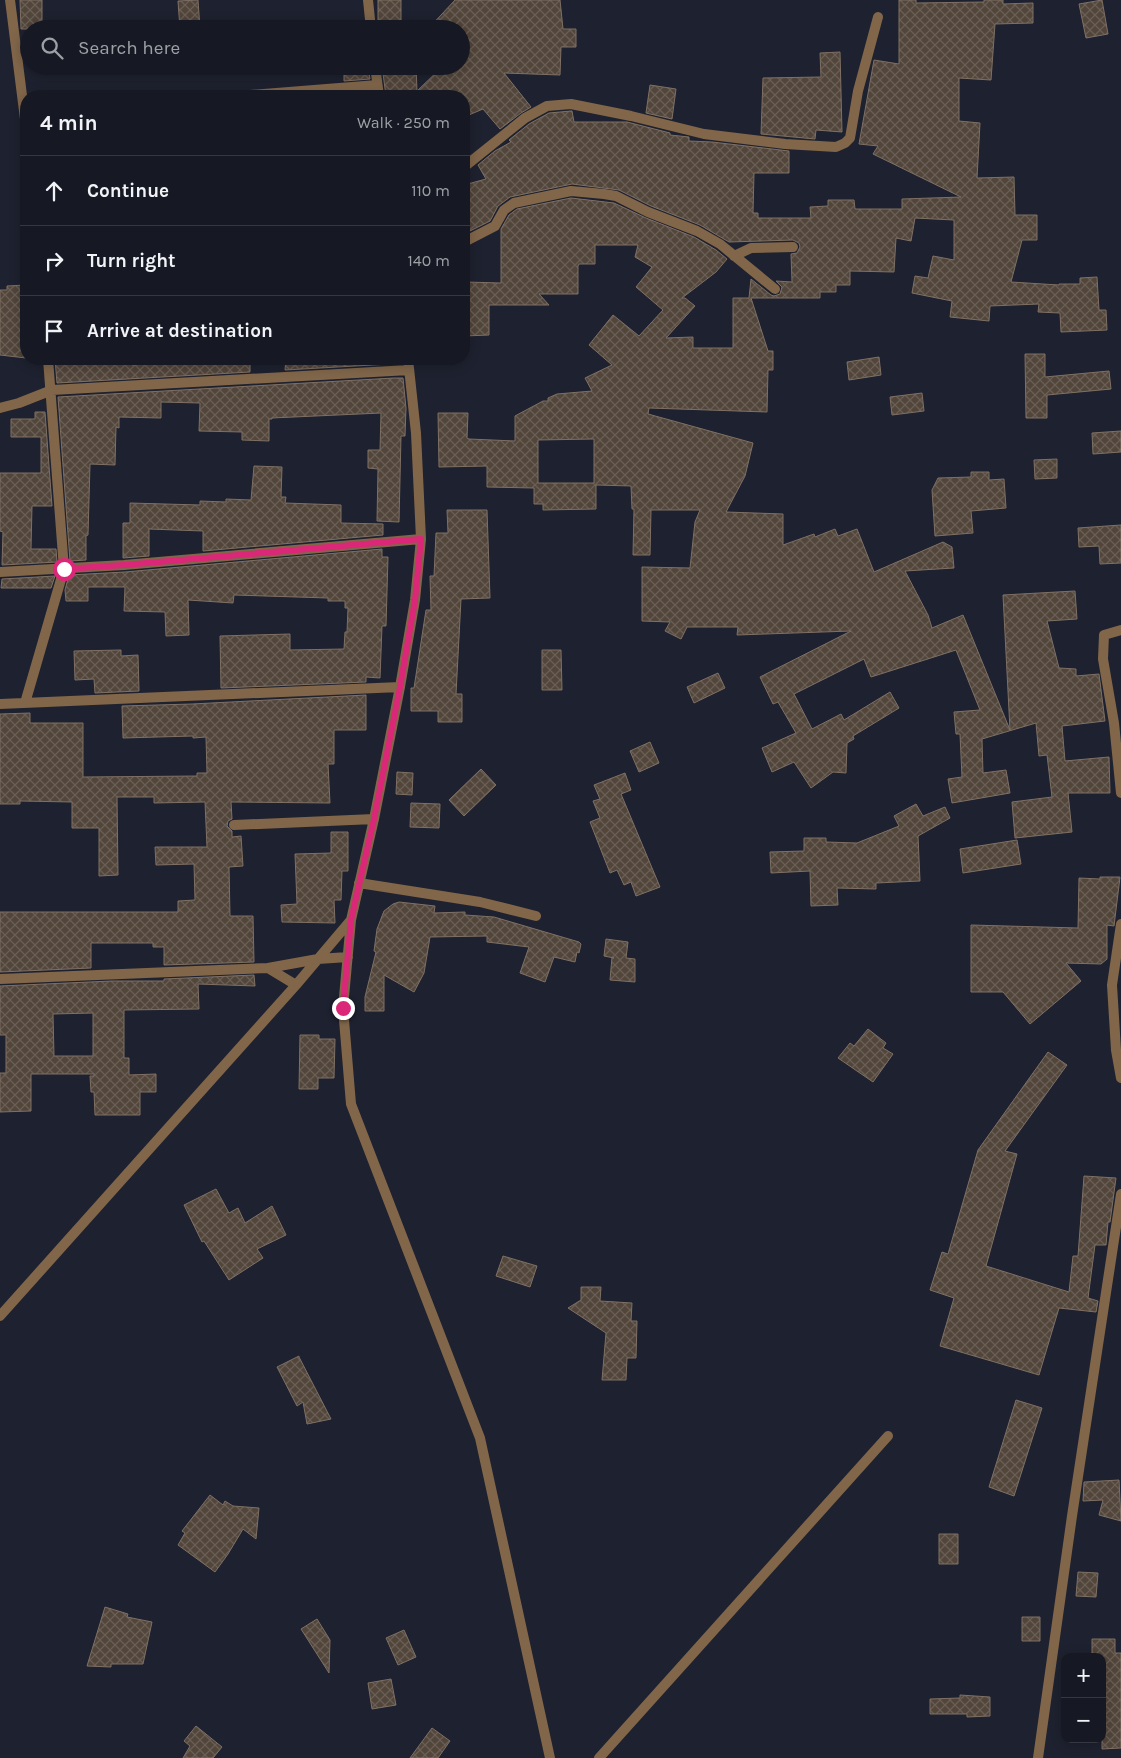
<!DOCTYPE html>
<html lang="en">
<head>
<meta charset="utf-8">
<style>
	:root { --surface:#161923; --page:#1f222b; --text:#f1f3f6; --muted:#9ea0a6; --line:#353841 }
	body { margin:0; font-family:Karla,sans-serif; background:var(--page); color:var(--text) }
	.controls { position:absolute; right:15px; bottom:15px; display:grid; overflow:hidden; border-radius:10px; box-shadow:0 2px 12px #0003 }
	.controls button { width:45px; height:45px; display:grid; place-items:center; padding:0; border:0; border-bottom:1px solid var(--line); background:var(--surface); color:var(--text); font:25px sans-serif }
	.stop { position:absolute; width:15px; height:15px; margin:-11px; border:4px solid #db2777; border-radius:50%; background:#fff }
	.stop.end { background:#db2777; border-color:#fff; box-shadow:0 1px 5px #0008 }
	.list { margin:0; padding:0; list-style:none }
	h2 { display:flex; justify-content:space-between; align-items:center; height:65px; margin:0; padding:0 20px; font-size:21px }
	h2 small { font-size:16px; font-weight:400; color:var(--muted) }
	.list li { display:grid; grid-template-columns:32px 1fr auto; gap:15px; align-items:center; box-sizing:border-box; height:70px; padding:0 20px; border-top:1px solid var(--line) }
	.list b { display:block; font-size:19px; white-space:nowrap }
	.list em { font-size:16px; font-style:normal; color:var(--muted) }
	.icon { flex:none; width:28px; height:28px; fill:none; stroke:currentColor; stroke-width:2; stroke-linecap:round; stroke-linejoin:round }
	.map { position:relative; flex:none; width:1121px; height:1758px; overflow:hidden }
	.search { position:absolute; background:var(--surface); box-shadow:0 2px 12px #0003; left:20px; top:20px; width:450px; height:55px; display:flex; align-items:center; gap:12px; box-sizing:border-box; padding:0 18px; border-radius:28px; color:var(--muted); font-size:19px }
	.panel { position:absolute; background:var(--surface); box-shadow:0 2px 12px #0003; left:20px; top:90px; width:450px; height:275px; border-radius:20px }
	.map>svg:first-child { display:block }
</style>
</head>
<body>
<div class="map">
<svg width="1121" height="1758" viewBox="0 0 1121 1758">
	<defs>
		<pattern id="building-cross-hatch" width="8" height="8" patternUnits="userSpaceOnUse" patternTransform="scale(1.25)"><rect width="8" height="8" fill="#52453a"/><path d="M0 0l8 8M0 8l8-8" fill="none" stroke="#6a5f56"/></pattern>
	</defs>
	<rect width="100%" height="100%" fill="#1e212f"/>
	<path fill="url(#building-cross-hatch)" stroke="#7f7064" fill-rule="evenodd" d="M 20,0 L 42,0 L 42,29 L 21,29 Z
		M 198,0 L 200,29 L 180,29 L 178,1 Z
		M 378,0 L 401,0 L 401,29 L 378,29 Z
		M 455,0 L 560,0 L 563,29 L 576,29 L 576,47 L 561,47 L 560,75 L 504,73 L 531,107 L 521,113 L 500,129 L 483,109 L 464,117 L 464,96 L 386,96 L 382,66 L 416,66 L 417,91 L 443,66 L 461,66 L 461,29 L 428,29 Z
		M 899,0 L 916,0 L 916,3 L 984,2 L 984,0 L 1003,0 L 1003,4 L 1033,3 L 1033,23 L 995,24 L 991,80 L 959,78 L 959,121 L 980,123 L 977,178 L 1014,177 L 1015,215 L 1037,215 L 1037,240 L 1022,240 L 1011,282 L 1059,285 L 1059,284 L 1080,284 L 1080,278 L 1097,277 L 1099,310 L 1106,310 L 1107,330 L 1061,332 L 1060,313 L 1038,312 L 1039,304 L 990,306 L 989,321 L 950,317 L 952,301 L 912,293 L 915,276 L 928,278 L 933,256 L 954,260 L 954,220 L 915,218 L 911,241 L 896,238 L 894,272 L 850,271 L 850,285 L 836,285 L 836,292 L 820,292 L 820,298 L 751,298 L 768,351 L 773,351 L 773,370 L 768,370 L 767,412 L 649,408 L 648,414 L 753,443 L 745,476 L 726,512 L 783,514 L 783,545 L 814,534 L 815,537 L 835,529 L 838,536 L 857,529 L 874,572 L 943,542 L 952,547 L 954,568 L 905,571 L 928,615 L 932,628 L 963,615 L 1010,730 L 1003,595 L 1075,591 L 1077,619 L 1047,621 L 1059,668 L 1076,669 L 1076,676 L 1099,674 L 1105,721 L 1062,726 L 1065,761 L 1109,757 L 1110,793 L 1068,793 L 1072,832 L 1015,838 L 1012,802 L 1052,797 L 1047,755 L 1039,756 L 1036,723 L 982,739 L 983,773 L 1006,770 L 1010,793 L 952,803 L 948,779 L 962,777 L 960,734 L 956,734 L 954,712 L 980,710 L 956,650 L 871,677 L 864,659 L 794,694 L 812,729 L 841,714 L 844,720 L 890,692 L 899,708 L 853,736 L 854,739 L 847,743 L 846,773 L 833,772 L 811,788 L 794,762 L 772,772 L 762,748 L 796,733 L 778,702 L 773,704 L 760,677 L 851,631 L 737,635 L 738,627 L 687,627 L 681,639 L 665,631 L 670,622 L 642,621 L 642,567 L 690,568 L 695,522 L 700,510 L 651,510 L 650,555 L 633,555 L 634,509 L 632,509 L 631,486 L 596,485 L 596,509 L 543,510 L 543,504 L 534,504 L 534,488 L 487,487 L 487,466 L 439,467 L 438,413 L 468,413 L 467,438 L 469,439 L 515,441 L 515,416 L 543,401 L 548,401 L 548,398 L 557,394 L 592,391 L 585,378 L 612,365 L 589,345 L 613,315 L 639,336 L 663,310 L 636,287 L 652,267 L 635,257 L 638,245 L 595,245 L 595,264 L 579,264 L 578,266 L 578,294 L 539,294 L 549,305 L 489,305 L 489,335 L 464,336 L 466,282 L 501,283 L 501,229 L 509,215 L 517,209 L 571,198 L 614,203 L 646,218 L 694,237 L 716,250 L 727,259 L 716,272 L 682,298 L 685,298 L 695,306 L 666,338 L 693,337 L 693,348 L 733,348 L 733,298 L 749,298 L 751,279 L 771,295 L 774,296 L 780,294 L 782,287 L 776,281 L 792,282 L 791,254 L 797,253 L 800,247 L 799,243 L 793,240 L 729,242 L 700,225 L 651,206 L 619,190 L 572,184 L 510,197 L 498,206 L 490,221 L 464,234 L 464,185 L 486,179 L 478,165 L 495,151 L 511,142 L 509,140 L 529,124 L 549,113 L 571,111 L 572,111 L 574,122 L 627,122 L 670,133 L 670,135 L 689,137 L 689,141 L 712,142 L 789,151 L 789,173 L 754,173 L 753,213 L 758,213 L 758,218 L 811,218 L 810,207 L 828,206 L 828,200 L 854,200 L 855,209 L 902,209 L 902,199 L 961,197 L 873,154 L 878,146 L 859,144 L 874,60 L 899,64 ZM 594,439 L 594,483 L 538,483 L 538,440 Z
		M 1102,0 L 1108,34 L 1086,38 L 1079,4 Z
		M 840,52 L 842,132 L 816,130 L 815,139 L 761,134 L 763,78 L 821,77 L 820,53 Z
		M 344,66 L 368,66 L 370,79 L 344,81 Z
		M 650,85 L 676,89 L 672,119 L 646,113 Z
		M 26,285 L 26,358 L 0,355 L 0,290 L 7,290 L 7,286 Z
		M 1025,354 L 1045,354 L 1045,377 L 1109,371 L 1111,389 L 1047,395 L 1047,418 L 1026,418 Z
		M 879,357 L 881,375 L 849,380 L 847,362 Z
		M 55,359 L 132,363 L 132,365 L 186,362 L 194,361 L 194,359 L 250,360 L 250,372 L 57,383 Z
		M 286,359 L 390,359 L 390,364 L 285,370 Z
		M 394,378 L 403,378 L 406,408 L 405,436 L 401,436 L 399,522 L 377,521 L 378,469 L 368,468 L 368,450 L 380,450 L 381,413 L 272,418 L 272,419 L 269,419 L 269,441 L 242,440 L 242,432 L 199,431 L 200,403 L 161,402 L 161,418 L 119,417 L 119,428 L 116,427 L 115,465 L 90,464 L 88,535 L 86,536 L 86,560 L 70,561 L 58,397 Z
		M 922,393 L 924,411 L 892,415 L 890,397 Z
		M 35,412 L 45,412 L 52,506 L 32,506 L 31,549 L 56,549 L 57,562 L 2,565 L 3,532 L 0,531 L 0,473 L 41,473 L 41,437 L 11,437 L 11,419 L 35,419 Z
		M 1121,431 L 1121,452 L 1093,454 L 1092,433 Z
		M 1057,459 L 1057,478 L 1035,479 L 1034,460 Z
		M 254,466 L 282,467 L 281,497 L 286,497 L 285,503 L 341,505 L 341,523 L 383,524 L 383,535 L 203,551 L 203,531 L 149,529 L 149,556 L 123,558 L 123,523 L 130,523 L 130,503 L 200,505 L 200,501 L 226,502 L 226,499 L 251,500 Z
		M 971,472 L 989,472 L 989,480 L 1004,479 L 1006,508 L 971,511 L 973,533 L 935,536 L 932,490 L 938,478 L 971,477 Z
		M 447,510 L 487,510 L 490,598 L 461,599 L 456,694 L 462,694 L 462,722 L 438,722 L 438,711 L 411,711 L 411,688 L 414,688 L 426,610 L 431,610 L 430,576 L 434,576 L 436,533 L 448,533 Z
		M 1121,525 L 1121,563 L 1100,564 L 1099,546 L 1079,547 L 1078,528 Z
		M 382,549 L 382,557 L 388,557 L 386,626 L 382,626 L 380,678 L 366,677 L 366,682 L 221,688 L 220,636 L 290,634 L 290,650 L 344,649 L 345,632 L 347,632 L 348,608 L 345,608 L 345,601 L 328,601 L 328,598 L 234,595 L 233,603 L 188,600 L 189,635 L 166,636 L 165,612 L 124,611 L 125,587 L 88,587 L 88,601 L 66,601 L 65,590 L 69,575 L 125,572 Z
		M 55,576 L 51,588 L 1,588 L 2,579 Z
		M 121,650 L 121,656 L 138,655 L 139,691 L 95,693 L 94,679 L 75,680 L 74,651 Z
		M 542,650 L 561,650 L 562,690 L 542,690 Z
		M 718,673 L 725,688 L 694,703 L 687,687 Z
		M 366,695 L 366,730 L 334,730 L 334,764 L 328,764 L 330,803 L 231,802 L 232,819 L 228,821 L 227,826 L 232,831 L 232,837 L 241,836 L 243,866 L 229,867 L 230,916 L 253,916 L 254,962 L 164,965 L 164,947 L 153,947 L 153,943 L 91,943 L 91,968 L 0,972 L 0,912 L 178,912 L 178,901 L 195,900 L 194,864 L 156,865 L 155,847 L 207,847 L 205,802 L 154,803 L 154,797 L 117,797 L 118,875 L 99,876 L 99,828 L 72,828 L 72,802 L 20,801 L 20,804 L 0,804 L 0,714 L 30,713 L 30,723 L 83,723 L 83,777 L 197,776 L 197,773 L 207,773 L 206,737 L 193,738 L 193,736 L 123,738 L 122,706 L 192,704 Z
		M 650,742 L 659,763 L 639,772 L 630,751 Z
		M 481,769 L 496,785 L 464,816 L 449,800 Z
		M 397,772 L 413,773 L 412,795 L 396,794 Z
		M 625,773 L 631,790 L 621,794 L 660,887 L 636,896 L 631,882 L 624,885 L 617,870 L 610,873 L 590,822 L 600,818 L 593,801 L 600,799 L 594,785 Z
		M 411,803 L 440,804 L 439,828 L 410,827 Z
		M 916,804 L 923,816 L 945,807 L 950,818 L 918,836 L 920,881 L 876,883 L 876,889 L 837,888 L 838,905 L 811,906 L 810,871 L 771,873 L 770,852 L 804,851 L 804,838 L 826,838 L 826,842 L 857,843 L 899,826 L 894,816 Z
		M 331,832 L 348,832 L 348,871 L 342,871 L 341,900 L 334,900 L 335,923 L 282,922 L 281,905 L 297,904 L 295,854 L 331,853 Z
		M 1017,840 L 1021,864 L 963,873 L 960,849 Z
		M 1100,877 L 1120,877 L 1114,926 L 1107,925 L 1107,959 L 1101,964 L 1066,963 L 1081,981 L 1030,1024 L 1003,992 L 971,992 L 971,925 L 1078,928 L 1079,878 L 1100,879 Z
		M 399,902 L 435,906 L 434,913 L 465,912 L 465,915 L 494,917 L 579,942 L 581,944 L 579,953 L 577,952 L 575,962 L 554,957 L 545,982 L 520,973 L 529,947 L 487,942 L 487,936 L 430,937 L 424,973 L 414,992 L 384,975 L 384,1011 L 365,1011 L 365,997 L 376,952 L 374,951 L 377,929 L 384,911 L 393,904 Z
		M 606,939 L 628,942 L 626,958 L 635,959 L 635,982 L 610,980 L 612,957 L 614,958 L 604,956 Z
		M 254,975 L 255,986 L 198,984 L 199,1009 L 124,1010 L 124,1058 L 129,1058 L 129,1075 L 156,1074 L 156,1092 L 140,1092 L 140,1115 L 95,1115 L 94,1092 L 91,1092 L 90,1076 L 94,1076 L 94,1074 L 31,1074 L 31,1111 L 0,1112 L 0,1073 L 6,1073 L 6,1035 L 0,1035 L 0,986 L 112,981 L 164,981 L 164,979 ZM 93,1013 L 93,1056 L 54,1056 L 53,1014 Z
		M 868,1029 L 886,1043 L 883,1048 L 893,1054 L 873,1082 L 838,1058 L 850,1043 L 854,1046 Z
		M 300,1035 L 319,1035 L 319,1039 L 335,1039 L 334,1078 L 318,1078 L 318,1089 L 299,1089 Z
		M 1048,1052 L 1067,1065 L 1005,1151 L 1017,1154 L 986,1266 L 1069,1292 L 1073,1256 L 1078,1256 L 1084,1176 L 1116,1178 L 1110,1222 L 1108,1222 L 1106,1245 L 1095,1245 L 1088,1298 L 1098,1301 L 1096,1312 L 1059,1308 L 1039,1375 L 940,1346 L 954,1298 L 930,1290 L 942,1252 L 948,1254 L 978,1150 Z
		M 216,1189 L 229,1213 L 238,1208 L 245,1223 L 272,1206 L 286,1235 L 257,1249 L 263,1258 L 229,1280 L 204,1241 L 202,1242 L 184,1205 Z
		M 503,1256 L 537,1266 L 530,1287 L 496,1276 Z
		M 581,1287 L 601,1287 L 600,1301 L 632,1303 L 631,1321 L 637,1321 L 636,1358 L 627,1358 L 626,1380 L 602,1380 L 606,1333 L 568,1308 L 581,1300 Z
		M 299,1356 L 299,1357 L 331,1419 L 307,1424 L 303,1402 L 297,1406 L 277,1367 Z
		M 1016,1400 L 1042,1408 L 1014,1496 L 989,1487 Z
		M 1119,1480 L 1121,1521 L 1099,1515 L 1103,1500 L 1083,1501 L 1084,1482 Z
		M 210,1495 L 223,1505 L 225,1501 L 233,1506 L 259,1508 L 256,1539 L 243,1529 L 228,1554 L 215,1572 L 178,1545 L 185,1533 L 182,1531 Z
		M 939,1534 L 958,1534 L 958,1564 L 939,1564 Z
		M 1078,1572 L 1098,1573 L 1096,1597 L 1076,1596 Z
		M 105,1607 L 128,1614 L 127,1617 L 152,1622 L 143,1664 L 111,1664 L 111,1667 L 87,1666 Z
		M 1022,1617 L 1040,1617 L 1040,1641 L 1022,1641 Z
		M 317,1619 L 330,1640 L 329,1673 L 301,1629 Z
		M 404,1630 L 416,1657 L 398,1665 L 386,1638 Z
		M 1092,1639 L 1115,1639 L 1115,1653 L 1121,1653 L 1121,1748 L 1102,1749 L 1102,1657 L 1092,1657 Z
		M 391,1679 L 396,1705 L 372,1709 L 368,1683 Z
		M 960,1695 L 990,1697 L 990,1716 L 967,1717 L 967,1714 L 930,1714 L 930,1699 L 960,1698 Z
		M 196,1726 L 222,1747 L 213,1758 L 183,1758 L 190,1746 L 184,1741 Z
		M 432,1728 L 450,1741 L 438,1758 L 410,1758 Z"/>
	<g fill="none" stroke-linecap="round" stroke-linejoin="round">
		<path stroke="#81664a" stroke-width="10" d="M 10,0 L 26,127
			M 368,0 L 371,29
			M 375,66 L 379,96
			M 238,96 L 377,85
			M 464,167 L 525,118 L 547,106 L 571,104 L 631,116 L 704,134 L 785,144 L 836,147 L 845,143 L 850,138 L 858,91 L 878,17
			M 464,242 L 495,226 L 504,210 L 514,203 L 571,191 L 604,194 L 616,196 L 648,212 L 697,231 L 720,244 L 775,289
			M 734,256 L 751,248 L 793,247
			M 408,359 L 416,433 L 421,539 L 415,600 L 400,687 L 374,819 L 351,920 L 343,1008 L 351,1104 L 480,1438 L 550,1758
			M 0,408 L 19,403 L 52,390 L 409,370
			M 0,572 L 124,565 L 421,539
			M 1121,630 L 1104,635 L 1103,659 L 1114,723 L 1121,793
			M 25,703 L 64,569 L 48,359
			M 0,704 L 400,687
			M 234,825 L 374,819
			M 359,883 L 480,902 L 536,916
			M 1121,924 L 1112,985 L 1116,1050 L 1121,1078
			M 268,968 L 318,959 L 348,957
			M 0,979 L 268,968 L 296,985
			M 0,1316 L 296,985 L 351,920
			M 599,1758 L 888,1436
			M 1038,1758 L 1072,1516 L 1121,1194"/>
	</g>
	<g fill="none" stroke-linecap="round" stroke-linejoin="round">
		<path stroke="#db2777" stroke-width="6" d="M 64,569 L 124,565 L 421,539 L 415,600 L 400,687 L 374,819 L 351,920 L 343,1008"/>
	</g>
</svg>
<div class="controls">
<button>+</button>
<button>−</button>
</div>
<div class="stop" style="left:64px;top:569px"></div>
<div class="stop end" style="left:343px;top:1008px"></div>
<div class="search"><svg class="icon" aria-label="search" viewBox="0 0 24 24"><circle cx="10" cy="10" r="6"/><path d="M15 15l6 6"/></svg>Search here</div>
<section class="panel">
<h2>4 min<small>Walk · 250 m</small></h2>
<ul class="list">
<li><svg class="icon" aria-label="ahead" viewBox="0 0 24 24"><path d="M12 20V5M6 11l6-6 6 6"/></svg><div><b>Continue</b></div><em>110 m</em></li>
<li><svg class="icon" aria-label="right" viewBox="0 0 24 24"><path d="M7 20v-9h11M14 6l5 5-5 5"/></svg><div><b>Turn right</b></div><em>140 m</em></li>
<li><svg class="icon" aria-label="arrive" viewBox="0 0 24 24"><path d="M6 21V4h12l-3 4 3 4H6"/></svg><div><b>Arrive at destination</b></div></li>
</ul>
</section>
</div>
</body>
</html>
